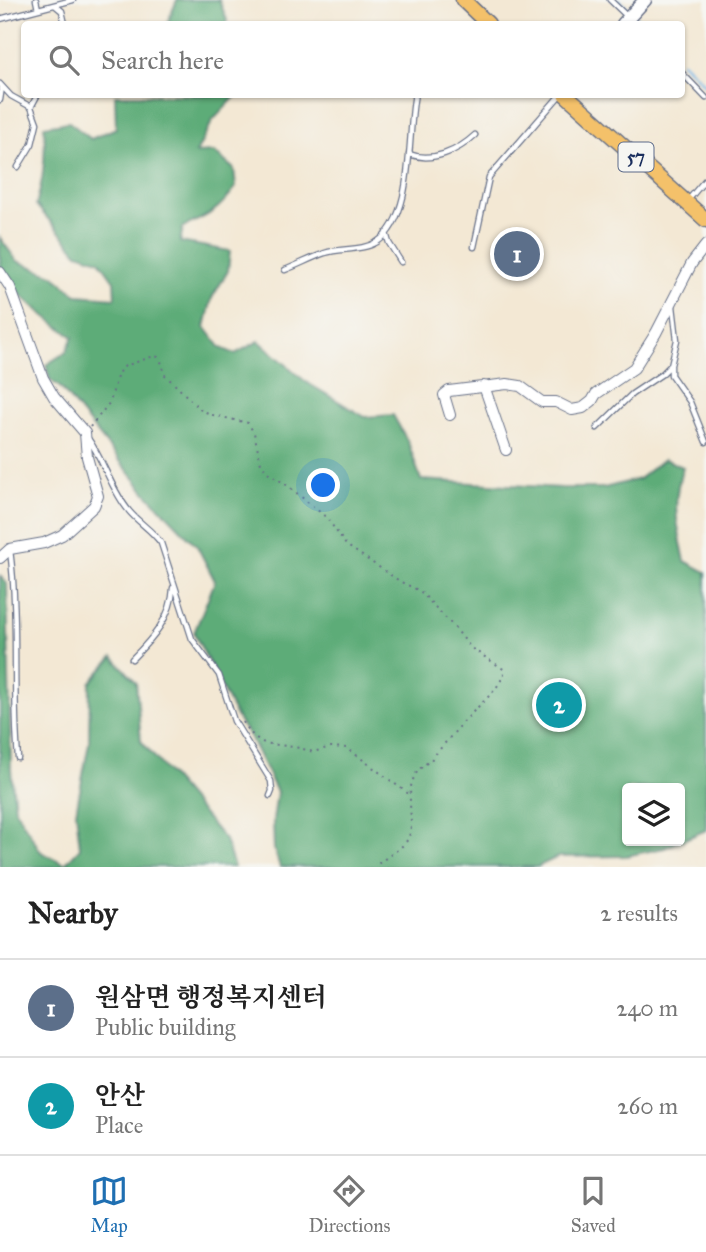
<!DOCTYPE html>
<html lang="en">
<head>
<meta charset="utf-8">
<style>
	:root { --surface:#fff; --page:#f6f6f6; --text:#222; --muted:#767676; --line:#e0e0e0; --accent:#1f6fb2 }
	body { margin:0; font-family:"IM FELL Great Primer","Noto Serif KR",serif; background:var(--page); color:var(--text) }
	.controls { position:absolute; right:21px; bottom:21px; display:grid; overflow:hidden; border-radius:7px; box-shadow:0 2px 5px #0004 }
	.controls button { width:63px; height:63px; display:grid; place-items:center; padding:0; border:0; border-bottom:2px solid var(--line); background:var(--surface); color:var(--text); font:35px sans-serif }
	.you { position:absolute; left:324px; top:486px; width:24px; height:24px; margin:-18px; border:5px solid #fff; border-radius:50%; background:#1a73e8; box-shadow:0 0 0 10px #1a73e833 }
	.badge { display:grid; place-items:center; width:46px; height:46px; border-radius:50%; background:var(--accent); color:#fff; font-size:23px; font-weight:700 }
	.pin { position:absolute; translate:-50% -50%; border:4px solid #fff; box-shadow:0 2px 7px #0006 }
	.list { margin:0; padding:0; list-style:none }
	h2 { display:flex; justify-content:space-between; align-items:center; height:91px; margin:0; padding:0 28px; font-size:30px }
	h2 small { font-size:23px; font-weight:400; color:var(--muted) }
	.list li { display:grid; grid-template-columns:46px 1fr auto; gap:21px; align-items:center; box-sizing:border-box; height:98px; padding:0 28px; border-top:2px solid var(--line) }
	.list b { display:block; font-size:26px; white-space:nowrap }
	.list p { margin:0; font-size:23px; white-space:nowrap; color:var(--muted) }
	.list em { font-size:23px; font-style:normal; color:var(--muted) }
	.icon { flex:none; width:38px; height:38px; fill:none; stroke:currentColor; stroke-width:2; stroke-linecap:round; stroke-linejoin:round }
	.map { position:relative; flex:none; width:706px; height:867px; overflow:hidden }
	.search { position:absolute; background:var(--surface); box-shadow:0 2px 5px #0004; left:21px; right:21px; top:21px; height:77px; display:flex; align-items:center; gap:18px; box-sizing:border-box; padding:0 24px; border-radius:7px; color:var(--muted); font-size:26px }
	.sheet { height:287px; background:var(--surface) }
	nav { display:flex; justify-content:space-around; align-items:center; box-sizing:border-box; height:98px; border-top:2px solid var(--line); background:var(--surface); font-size:19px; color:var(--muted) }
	nav a { display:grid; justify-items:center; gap:4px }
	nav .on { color:var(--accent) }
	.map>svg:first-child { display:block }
</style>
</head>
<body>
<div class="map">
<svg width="706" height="867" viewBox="0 0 706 867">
	<rect width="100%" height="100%" fill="#f6f6f2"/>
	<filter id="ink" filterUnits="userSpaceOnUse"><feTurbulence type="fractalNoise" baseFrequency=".0143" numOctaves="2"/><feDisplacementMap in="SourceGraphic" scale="14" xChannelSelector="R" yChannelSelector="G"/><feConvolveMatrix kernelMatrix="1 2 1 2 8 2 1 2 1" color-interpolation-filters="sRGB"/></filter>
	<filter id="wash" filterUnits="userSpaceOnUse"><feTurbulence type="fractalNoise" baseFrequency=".00686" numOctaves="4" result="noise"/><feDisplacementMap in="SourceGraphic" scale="28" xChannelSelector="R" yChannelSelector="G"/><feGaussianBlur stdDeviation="1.57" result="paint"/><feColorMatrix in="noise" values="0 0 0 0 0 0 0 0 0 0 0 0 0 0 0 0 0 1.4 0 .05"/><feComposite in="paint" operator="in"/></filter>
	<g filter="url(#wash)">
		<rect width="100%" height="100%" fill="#f3e8d4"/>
		<path fill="#5dac78" stroke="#3c6e6b" stroke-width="2" fill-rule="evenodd" d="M 177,0 L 219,0 L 227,20 L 226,24 L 167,24 Z
			M 115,95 L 237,95 L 213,120 L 196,153 L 214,152 L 234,169 L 236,187 C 219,210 209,216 183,227 L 180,242 L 230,251 L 228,271 L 212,298 L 205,327 L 221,348 L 235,354 L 259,341 L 306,382 L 365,417 L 393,415 L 408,442 L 421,480 L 562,488 L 604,488 L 639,479 L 664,459 L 683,467 C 671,504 677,524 685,561 L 706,572 L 706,830 L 664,848 L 626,856 L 558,857 L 537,867 L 280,867 L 274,849 L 273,821 L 277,792 L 251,739 L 234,713 L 194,633 L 215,581 L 197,546 L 146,493 L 61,388 L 50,380 L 46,365 L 66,352 L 73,337 C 55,324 6,288 0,267 C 0,258 0,247 0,238 L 17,261 L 53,275 L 77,295 L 115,298 L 114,281 L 99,260 L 78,253 L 36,205 C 44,179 46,153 44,126 L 69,122 L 91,139 L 116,128 ZM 627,788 L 680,788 L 680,841 L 627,841 Z
			M 0,576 L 7,584 L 11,770 L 15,809 L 41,852 L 65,864 L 80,848 L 76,812 L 89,743 L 90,683 L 113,657 L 136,682 L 141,741 L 225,840 L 234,867 L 0,867 Z"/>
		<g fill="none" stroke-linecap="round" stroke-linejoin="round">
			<path stroke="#6fb5e6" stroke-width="2.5" d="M 619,0 L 629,10
				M 636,17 L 644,24
				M 682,62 L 706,86"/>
		</g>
	</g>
	<g filter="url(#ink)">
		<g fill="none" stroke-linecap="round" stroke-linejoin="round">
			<g stroke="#677087" stroke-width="7">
				<path id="service" d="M 36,0 L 38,9
					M 610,0 L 635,24
					M 56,6 L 62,11 L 65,24
					M 0,19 L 73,0
					M 682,73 L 706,98
					M 0,84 L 11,96 L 31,107 L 37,123 L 32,144 L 18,167
					M 0,100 L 2,87
					M 31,107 L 38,94
					M 409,154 C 432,163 458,151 475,135
					M 689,199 L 706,179
					M 386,233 L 389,243 L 401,262
					M 474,247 L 489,177 L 561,94
					M 285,270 C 298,265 311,258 325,253 C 341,248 362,251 377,242 C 415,217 407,133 415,94
					M 671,366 L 671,375 L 690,402 L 706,442
					M 597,428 L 632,394 L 662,374 L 671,365 L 677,340 L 673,306
					M 87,437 C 104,460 111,490 129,511 C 139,523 152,530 161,543 L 192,639 L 219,675 L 234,721 L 271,781 L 272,791 L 270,796
					M 10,550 C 19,619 12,689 18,758
					M 132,659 C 152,639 172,617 173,588"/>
			</g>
			<g stroke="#677087" stroke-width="12">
				<path id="minor" d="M 0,272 L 10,287 L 43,378 L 54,397 L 85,433 L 87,457 L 98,496 L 94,506 L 62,535 L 44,543 L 10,549 L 0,558
					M 484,386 L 506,450
					M 450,415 L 444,395 L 449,391 L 507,384 L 520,386 L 542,402 L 556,402 L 572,410 L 583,408 L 592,401 L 596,394 L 634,368 L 656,333 L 692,263 L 706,245"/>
			</g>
			<g stroke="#677087" stroke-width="15">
				<path id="tertiary" d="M 623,24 L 645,0"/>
			</g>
			<g stroke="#677087" stroke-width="17">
				<path id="primary" d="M 463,0 L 488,24
					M 565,94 L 706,220"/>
			</g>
			<path stroke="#677087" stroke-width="2" stroke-dasharray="2 5" stroke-linecap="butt" d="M 90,427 L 110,402 L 118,373 L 125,366 L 154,356 L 158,357 L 163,365 L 164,374 L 201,410 L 213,415 L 248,423 L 254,433 L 261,463 L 266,471 L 288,486 L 327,518 L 346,545 L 401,582 L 420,591 L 455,628 L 471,648 L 505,670 C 500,689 484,700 471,714 C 457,729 443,745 430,761 C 393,782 422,824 405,843 C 400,849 385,858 378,864 L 378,867
				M 243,722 L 253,736 L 264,743 L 300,748 L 313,752 L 331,747 L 347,748 L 410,795"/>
			<use href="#service" stroke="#fff" stroke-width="4.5"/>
			<use href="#minor" stroke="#fff" stroke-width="10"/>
			<use href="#tertiary" stroke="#fff" stroke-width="12"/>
			<use href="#primary" stroke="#f4c16a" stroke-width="14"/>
		</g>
	</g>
	<g text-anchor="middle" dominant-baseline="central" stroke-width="6" stroke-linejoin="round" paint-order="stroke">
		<rect fill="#f6f6f2" stroke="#5d6b8a" stroke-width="2" x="618.5" y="142.5" width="35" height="29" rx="5"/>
		<g font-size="18" font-weight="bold" fill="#1b2f5e">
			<text x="636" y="157">57</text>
		</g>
	</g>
</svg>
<div class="controls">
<button><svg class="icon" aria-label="layers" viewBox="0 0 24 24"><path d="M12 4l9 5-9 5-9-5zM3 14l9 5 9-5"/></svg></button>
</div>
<div class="you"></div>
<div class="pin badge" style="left:517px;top:254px;background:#5c6f8a">1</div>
<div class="pin badge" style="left:559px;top:705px;background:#0f9aa8">2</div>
<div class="search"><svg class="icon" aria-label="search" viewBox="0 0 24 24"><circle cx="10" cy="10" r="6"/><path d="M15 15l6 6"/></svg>Search here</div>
</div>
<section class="sheet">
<h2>Nearby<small>2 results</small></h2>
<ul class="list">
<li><span class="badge" style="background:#5c6f8a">1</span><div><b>원삼면 행정복지센터</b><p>Public building</p></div><em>240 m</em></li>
<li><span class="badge" style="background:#0f9aa8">2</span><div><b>안산</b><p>Place</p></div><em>260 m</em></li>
</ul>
</section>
<nav>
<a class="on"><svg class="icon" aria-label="map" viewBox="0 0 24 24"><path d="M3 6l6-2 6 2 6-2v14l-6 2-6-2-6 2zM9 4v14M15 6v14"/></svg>Map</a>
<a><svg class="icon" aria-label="directions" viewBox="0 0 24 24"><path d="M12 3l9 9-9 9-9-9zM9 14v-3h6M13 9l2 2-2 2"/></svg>Directions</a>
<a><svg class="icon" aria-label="saved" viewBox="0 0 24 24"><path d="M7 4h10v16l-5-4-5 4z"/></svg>Saved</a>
</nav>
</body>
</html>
